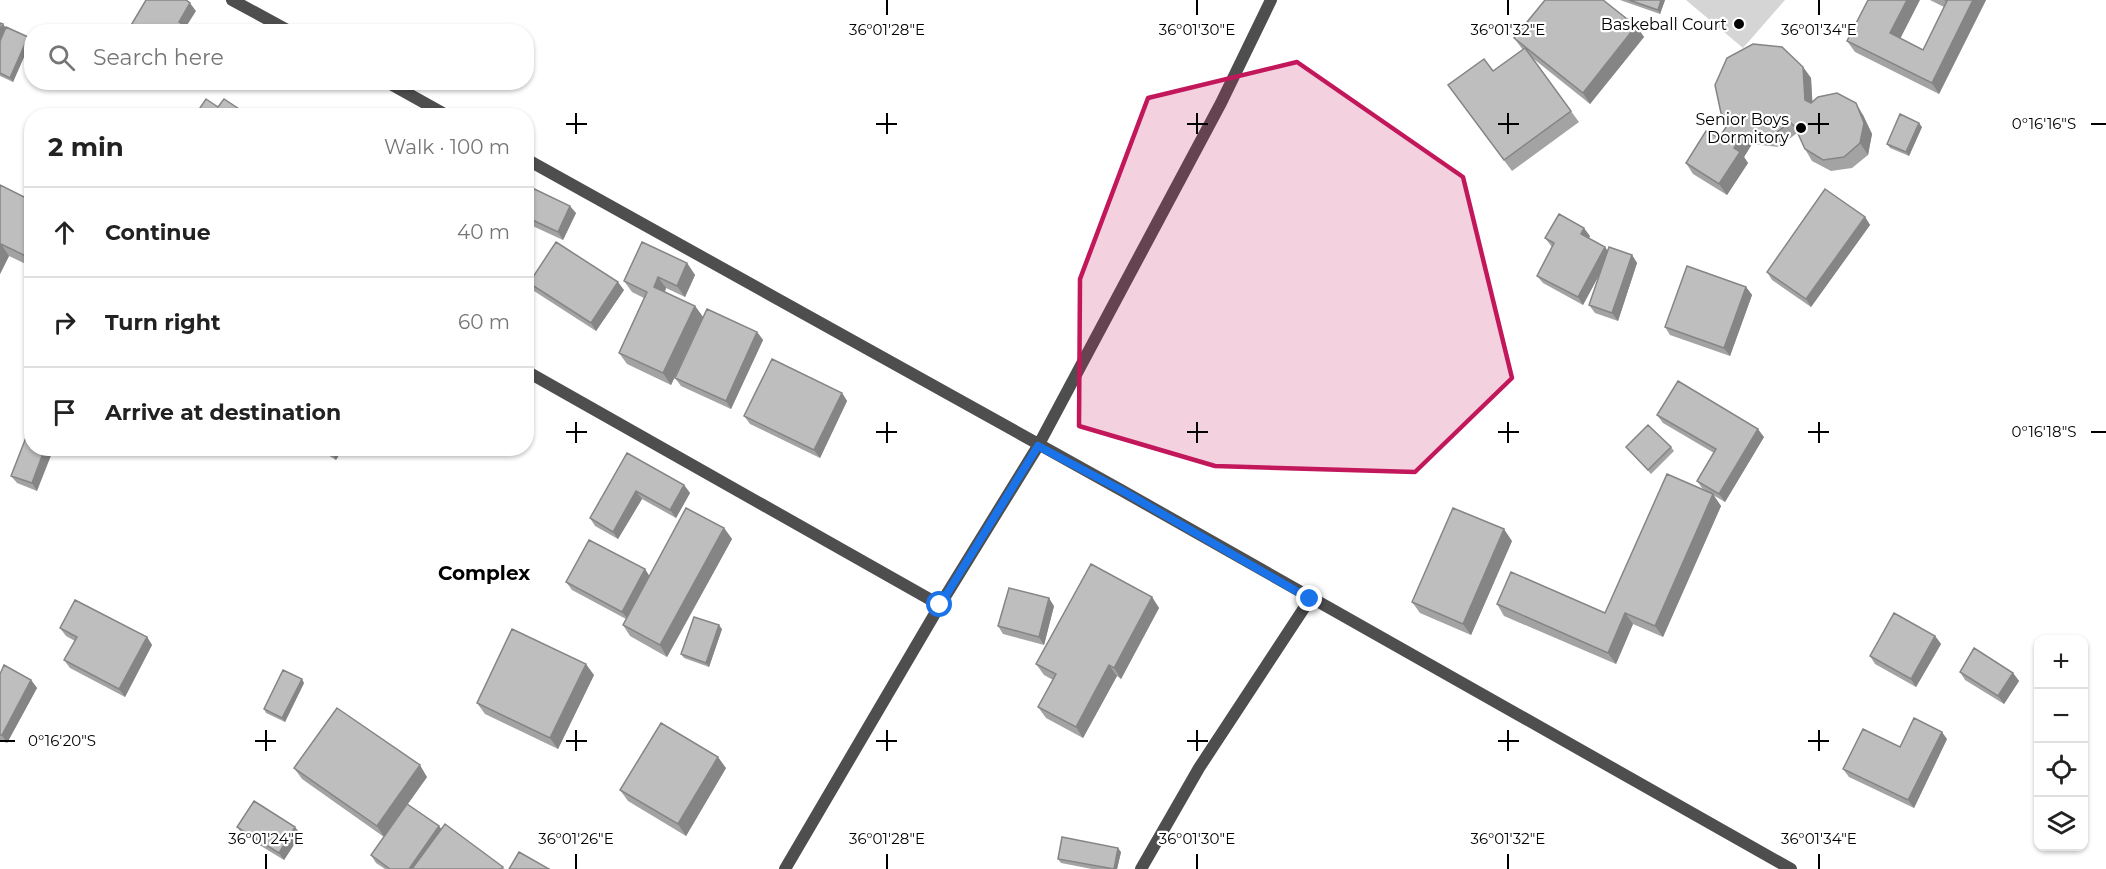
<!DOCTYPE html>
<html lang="en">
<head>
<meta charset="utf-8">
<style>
	:root { --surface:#fff; --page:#f6f6f6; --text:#222; --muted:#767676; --line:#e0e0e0 }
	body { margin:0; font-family:Montserrat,sans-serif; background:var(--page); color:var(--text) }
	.controls { position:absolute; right:18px; bottom:18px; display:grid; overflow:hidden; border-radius:12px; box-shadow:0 2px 4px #0004 }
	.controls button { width:54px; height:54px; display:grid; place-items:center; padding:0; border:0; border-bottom:2px solid var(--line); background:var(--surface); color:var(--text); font:30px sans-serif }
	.stop { position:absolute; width:18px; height:18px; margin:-14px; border:4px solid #1a73e8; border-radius:50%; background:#fff }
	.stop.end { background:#1a73e8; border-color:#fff; box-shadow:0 2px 6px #0008 }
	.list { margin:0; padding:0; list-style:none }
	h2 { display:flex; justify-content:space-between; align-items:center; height:78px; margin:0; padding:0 24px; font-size:26px }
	h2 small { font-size:20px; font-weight:400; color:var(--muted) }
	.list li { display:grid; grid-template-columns:39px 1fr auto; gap:18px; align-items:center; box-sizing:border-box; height:90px; padding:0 24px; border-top:2px solid var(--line) }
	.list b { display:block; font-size:22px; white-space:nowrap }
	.list em { font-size:20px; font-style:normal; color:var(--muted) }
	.icon { flex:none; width:33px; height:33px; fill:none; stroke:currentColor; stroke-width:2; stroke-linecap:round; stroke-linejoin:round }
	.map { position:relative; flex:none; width:2106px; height:869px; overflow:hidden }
	.search { position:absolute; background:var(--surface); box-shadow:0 2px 4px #0004; left:24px; top:24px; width:510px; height:66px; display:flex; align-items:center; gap:15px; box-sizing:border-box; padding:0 21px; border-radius:24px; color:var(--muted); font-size:22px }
	.panel { position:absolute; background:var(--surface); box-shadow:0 2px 4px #0004; left:24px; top:108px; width:510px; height:348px; border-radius:24px }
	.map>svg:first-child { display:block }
</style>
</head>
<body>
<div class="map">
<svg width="2106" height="869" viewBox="0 0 2106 869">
	<rect width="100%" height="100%" fill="#fff"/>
	<path fill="#d5d5d5" d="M 1686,0 L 1785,0 L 1743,48 Z"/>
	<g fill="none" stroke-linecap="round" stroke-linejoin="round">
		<path stroke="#4e4e4e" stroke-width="12" d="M 232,0 L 291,32
			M 387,82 L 448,116
			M 526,159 L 1121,490 L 1791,869
			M 526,371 L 940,605
			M 785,869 L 940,605 L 1038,446 L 1221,103 L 1271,0
			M 1141,869 L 1199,768 L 1310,599"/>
	</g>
	<path fill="#a3a3a3" d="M 1620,0 L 1665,0 L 1660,14 Z
		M 1930,0 L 1986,0 L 1939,94 L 1855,52 L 1847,41 L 1900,39 L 1923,50 L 1944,7 Z
		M 0,23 L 3,24 L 6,28 L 31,41 L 13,82 L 0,76 Z
		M 1636,26 L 1644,37 L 1590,104 L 1530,56 L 1579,122 L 1512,171 L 1456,96 L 1523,50 L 1514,38 Z
		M 1803,67 L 1811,78 L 1812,102 L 1863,115 L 1872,134 L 1868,155 L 1852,168 L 1831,171 L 1812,161 L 1805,149 L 1797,133 L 1779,147 L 1752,144 L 1744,157 L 1748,163 L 1727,195 L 1693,174 L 1686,163 L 1719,138 L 1728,124 L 1721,113 Z
		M 140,82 L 153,82 L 150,88 Z
		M 1922,127 L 1909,156 L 1890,148 L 1887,144 Z
		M 0,185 L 32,201 L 32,267 L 9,256 L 0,274 Z
		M 526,185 L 576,213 L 563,240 L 526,223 Z
		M 1865,217 L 1870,225 L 1811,307 L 1772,280 L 1767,272 Z
		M 1590,236 L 1589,238 L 1605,247 L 1608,251 L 1632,255 L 1637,263 L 1618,321 L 1595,313 L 1589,305 L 1600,273 L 1583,305 L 1543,283 L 1537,276 L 1552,247 L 1545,238 Z
		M 687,263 L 695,275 L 685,297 L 666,288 L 665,292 L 695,306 L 703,317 L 671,385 L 627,364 L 619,353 L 644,298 L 632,292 L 624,281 Z
		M 529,283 L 624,290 L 596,331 L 534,291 Z
		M 1746,287 L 1752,295 L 1730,356 L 1670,335 L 1665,327 Z
		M 757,332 L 763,340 L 731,409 L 681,386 L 675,378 Z
		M 842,393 L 847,401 L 820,458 L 750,424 L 744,416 Z
		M 1657,415 L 1764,437 L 1725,502 L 1713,495 L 1721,506 L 1663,637 L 1633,624 L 1616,664 L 1504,616 L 1497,604 L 1605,613 L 1711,494 L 1702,488 L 1697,481 L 1714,453 L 1663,423 Z
		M 32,422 L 37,491 L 17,483 L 11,476 Z
		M 1626,447 L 1671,447 L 1674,451 L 1651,474 Z
		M 316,448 L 343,448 L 336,460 Z
		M 627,453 L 684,485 L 690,493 L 676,518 L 642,499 L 618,539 L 595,526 L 590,518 Z
		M 724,528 L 732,539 L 667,657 L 630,636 L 623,625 L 626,619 L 572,590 L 566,582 L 645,569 L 649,576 Z
		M 1512,541 L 1471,635 L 1420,613 L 1412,602 Z
		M 1152,597 L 1159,608 L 1121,679 L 1117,676 L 1083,738 L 1046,718 L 1038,707 L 1053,680 L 1044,675 L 1036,664 Z
		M 1054,606 L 1044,645 L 1003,634 L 998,626 Z
		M 60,628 L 147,637 L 152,645 L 125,697 L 70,668 L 64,660 L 75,641 L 66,636 Z
		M 722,629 L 709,667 L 684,658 L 681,654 Z
		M 1935,636 L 1941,644 L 1916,687 L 1875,664 L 1870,656 Z
		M 1960,672 L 2013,673 L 2019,681 L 2004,704 L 1965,680 Z
		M 0,674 L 31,680 L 37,688 L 7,743 L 0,740 Z
		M 594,675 L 558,749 L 485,714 L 477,703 Z
		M 304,683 L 285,722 L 266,713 L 264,709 Z
		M 1947,739 L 1914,808 L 1849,777 L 1843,769 L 1900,747 Z
		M 294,768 L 427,777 L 408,804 L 439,826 L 441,829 L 505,869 L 385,869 L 376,863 L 371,855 L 384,837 L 302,779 Z
		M 726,768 L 686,836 L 628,801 L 620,790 Z
		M 237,827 L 301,834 L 284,860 L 243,835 Z
		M 1121,852 L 1117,869 L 1092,869 L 1061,863 L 1058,859 Z"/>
	<path fill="#858585" d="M 1661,0 L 1665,0 L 1660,14 L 1658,10 Z
		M 1907,0 L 1920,0 L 1897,45 L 1890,33 Z
		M 1973,0 L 1986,0 L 1939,94 L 1932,83 Z
		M 190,3 L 196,11 L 184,30 L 179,22 Z
		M 3,24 L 6,29 L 0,42 L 0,31 Z
		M 1636,26 L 1644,37 L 1590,104 L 1583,93 Z
		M 28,37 L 31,41 L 13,82 L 10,78 Z
		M 1803,67 L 1811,78 L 1813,111 L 1805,100 Z
		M 146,82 L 153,82 L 150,88 Z
		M 1856,103 L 1863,115 L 1872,134 L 1868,155 L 1860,143 Z
		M 1919,123 L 1922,127 L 1909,156 L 1906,152 Z
		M 1744,133 L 1752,144 L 1744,157 L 1748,163 L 1727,195 L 1719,184 L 1734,148 Z
		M 570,206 L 576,213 L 563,240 L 558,232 Z
		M 1865,217 L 1870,225 L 1811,307 L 1806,299 Z
		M 1584,228 L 1590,236 L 1587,242 L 1581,234 Z
		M 1,244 L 9,256 L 0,274 L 0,247 Z
		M 1605,247 L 1610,255 L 1583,305 L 1578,297 Z
		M 1632,255 L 1637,263 L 1618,321 L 1612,313 Z
		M 687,263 L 695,275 L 685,297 L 677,286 Z
		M 658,277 L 666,288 L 662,298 L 654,287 Z
		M 618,282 L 624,290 L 596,331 L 591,323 Z
		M 1746,287 L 1752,295 L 1730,356 L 1724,348 Z
		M 695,306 L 703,317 L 671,385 L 663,373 Z
		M 757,332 L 763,340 L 731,409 L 726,401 Z
		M 842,393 L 847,401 L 820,458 L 814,450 Z
		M 1758,429 L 1764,437 L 1725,502 L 1719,494 Z
		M 45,448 L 54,448 L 37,491 L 32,483 Z
		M 333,448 L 343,448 L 336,460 L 331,452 Z
		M 684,485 L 690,493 L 676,518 L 670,510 Z
		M 636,491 L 642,499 L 618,539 L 613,532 Z
		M 1713,494 L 1721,506 L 1663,637 L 1655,626 Z
		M 724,528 L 732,539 L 667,657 L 660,645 Z
		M 1504,529 L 1512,541 L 1471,635 L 1463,624 Z
		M 645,569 L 650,577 L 628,619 L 622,612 Z
		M 1152,597 L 1159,608 L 1121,679 L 1114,668 Z
		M 1049,598 L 1054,606 L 1044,645 L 1039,637 Z
		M 1625,613 L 1633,624 L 1616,664 L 1608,653 Z
		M 719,625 L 722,629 L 709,667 L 706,663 Z
		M 1935,636 L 1941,644 L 1916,687 L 1911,679 Z
		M 147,637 L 152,645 L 125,697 L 119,689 Z
		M 586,664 L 594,675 L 558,749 L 550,738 Z
		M 1109,665 L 1117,676 L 1083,738 L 1076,727 Z
		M 2013,673 L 2019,681 L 2004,704 L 1998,696 Z
		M 302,679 L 304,683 L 285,722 L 282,718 Z
		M 31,680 L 37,688 L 7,743 L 2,735 Z
		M 1942,732 L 1947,739 L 1914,808 L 1908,800 Z
		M 718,757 L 726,768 L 686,836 L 678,824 Z
		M 420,765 L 427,777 L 384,837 L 377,826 Z
		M 439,826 L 445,834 L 420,869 L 409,869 Z
		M 295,827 L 301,834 L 284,860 L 279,853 Z
		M 1118,848 L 1121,852 L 1117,869 L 1114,869 Z"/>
	<path fill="#bebebe" stroke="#858585" stroke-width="1.5" d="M 146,0 L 186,0 L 190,3 L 179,22 L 195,32 L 127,32 Z
		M 1545,0 L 1603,0 L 1636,26 L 1583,93 L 1514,38 Z
		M 1629,0 L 1661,0 L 1658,10 Z
		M 1868,0 L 1907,0 L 1890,33 L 1923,50 L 1947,1 L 1945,0 L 1973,0 L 1932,83 L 1847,41 Z
		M 0,23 L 3,24 L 0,31 Z
		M 6,27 L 28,37 L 10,78 L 0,73 L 0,41 Z
		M 1753,44 L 1782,47 L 1803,67 L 1805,100 L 1811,103 L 1818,97 L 1837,93 L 1856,103 L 1864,123 L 1860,143 L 1844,157 L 1823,160 L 1805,149 L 1795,127 L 1790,122 L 1772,136 L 1744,133 L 1734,148 L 1740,152 L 1719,184 L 1686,163 L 1706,131 L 1719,138 L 1730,121 L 1721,113 L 1715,85 L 1727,58 Z
		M 1525,48 L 1571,111 L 1504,160 L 1448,85 L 1484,59 L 1493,71 Z
		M 206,99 L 218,107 L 224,99 L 245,113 L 243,116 L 198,116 L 196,114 Z
		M 1900,114 L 1919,123 L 1906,152 L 1887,144 Z
		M 0,185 L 32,201 L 32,259 L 1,244 L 0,247 Z
		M 526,185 L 570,206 L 558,232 L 526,217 Z
		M 1825,189 L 1865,217 L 1806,299 L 1767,272 Z
		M 1559,214 L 1584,228 L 1581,234 L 1605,247 L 1578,297 L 1537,276 L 1554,243 L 1545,238 Z
		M 556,242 L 618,282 L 591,323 L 529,283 Z
		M 642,242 L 687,263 L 677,286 L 658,277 L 654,287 L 695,306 L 663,373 L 619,353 L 647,292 L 624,281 Z
		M 1609,247 L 1632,255 L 1612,313 L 1589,305 Z
		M 1687,266 L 1746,287 L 1724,348 L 1665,327 Z
		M 707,309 L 757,332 L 726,401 L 675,378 Z
		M 772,359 L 842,393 L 814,450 L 744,416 Z
		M 1678,381 L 1758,429 L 1719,494 L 1697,481 L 1716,449 L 1657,415 Z
		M 32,422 L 32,448 L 45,448 L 32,483 L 11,476 Z
		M 1648,425 L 1671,447 L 1648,470 L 1626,447 Z
		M 324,448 L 333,448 L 331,452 Z
		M 627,453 L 684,485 L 670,510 L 636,491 L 613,532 L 590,518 Z
		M 1667,474 L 1713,494 L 1655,626 L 1625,613 L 1608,653 L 1497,604 L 1511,572 L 1605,613 Z
		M 686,508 L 724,528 L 660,645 L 623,625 Z
		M 1453,508 L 1504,529 L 1463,624 L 1412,602 Z
		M 589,540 L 645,569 L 622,612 L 566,582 Z
		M 1091,564 L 1152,597 L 1114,668 L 1109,665 L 1076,727 L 1038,707 L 1056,674 L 1036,664 Z
		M 1009,588 L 1049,598 L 1039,637 L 998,626 Z
		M 75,600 L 147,637 L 119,689 L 64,660 L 77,637 L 60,628 Z
		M 1894,613 L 1935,636 L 1911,679 L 1870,656 Z
		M 694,617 L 719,625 L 706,663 L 681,654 Z
		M 512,629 L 586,664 L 550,738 L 477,703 Z
		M 1974,648 L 2013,673 L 1998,696 L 1960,672 Z
		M 4,665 L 31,680 L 2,735 L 0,735 L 0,674 Z
		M 283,670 L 302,679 L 282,718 L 264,709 Z
		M 337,708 L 420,765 L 377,826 L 294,768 Z
		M 1914,718 L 1942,732 L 1908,800 L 1843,769 L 1863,729 L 1900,747 Z
		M 661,723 L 718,757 L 678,824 L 620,790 Z
		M 254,801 L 295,827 L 279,853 L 237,827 Z
		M 407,804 L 439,826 L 409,869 L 390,869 L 371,855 Z
		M 445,824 L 503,867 L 501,869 L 412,869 Z
		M 1062,837 L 1118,848 L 1114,869 L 1058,859 Z
		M 519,852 L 549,869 L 509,869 Z"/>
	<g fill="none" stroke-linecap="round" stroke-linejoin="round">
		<path stroke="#1a73e8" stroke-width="8" d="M 940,605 L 1038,446 L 1121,490 L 1310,599"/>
	</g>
	<path fill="#c2185b" fill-opacity="0.2" stroke="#c2185b" stroke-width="4.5" stroke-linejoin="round" d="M 1297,62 L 1463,177 L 1512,378 L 1415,472 L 1215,466 L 1079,426 L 1080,279 L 1148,98 Z"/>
	<path fill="none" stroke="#000" stroke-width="2" d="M 887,0 L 887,15M 1197,0 L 1197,15M 1508,0 L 1508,15M 1819,0 L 1819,15M 576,113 L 576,134M 887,113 L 887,134M 1197,113 L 1197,134M 1508,113 L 1508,134M 1819,113 L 1819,134M 566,124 L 587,124M 876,124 L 897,124M 1187,124 L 1208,124M 1498,124 L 1519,124M 1808,124 L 1829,124M 2091,124 L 2106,124M 576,422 L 576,443M 887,422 L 887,443M 1197,422 L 1197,443M 1508,422 L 1508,443M 1819,422 L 1819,443M 566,432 L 587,432M 876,432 L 897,432M 1187,432 L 1208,432M 1498,432 L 1519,432M 1808,432 L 1829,432M 2091,432 L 2106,432M 266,730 L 266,751M 576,730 L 576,751M 887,730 L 887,751M 1197,730 L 1197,751M 1508,730 L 1508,751M 1819,730 L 1819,751M 0,741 L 15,741M 255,741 L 276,741M 566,741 L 587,741M 876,741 L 897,741M 1187,741 L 1208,741M 1498,741 L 1519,741M 1808,741 L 1829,741M 266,854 L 266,869M 576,854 L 576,869M 887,854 L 887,869M 1197,854 L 1197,869M 1508,854 L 1508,869M 1819,854 L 1819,869"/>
	<g fill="#000" stroke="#fff" stroke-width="2">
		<circle cx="1739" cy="24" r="6"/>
		<circle cx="1801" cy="128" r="6"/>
	</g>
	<g text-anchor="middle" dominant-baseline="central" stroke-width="4.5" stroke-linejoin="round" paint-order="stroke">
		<g font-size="16" fill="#000" stroke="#fff" text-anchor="end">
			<text x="1727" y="24">Baskeball Court</text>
			<text x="1789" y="119">Senior Boys<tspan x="1789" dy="18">Dormitory</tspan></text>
		</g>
		<g font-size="20" font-weight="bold" fill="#000" stroke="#fff">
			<text x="484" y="573">Complex</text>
		</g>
	</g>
	<g font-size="15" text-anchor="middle" fill="#000" stroke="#fff" stroke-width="4.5" stroke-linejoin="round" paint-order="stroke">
		<text x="887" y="35">36°01'28"E</text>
		<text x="1197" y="35">36°01'30"E</text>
		<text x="1508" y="35">36°01'32"E</text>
		<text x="1819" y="35">36°01'34"E</text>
		<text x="2044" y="129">0°16'16"S</text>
		<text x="2044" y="437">0°16'18"S</text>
		<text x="62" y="746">0°16'20"S</text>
		<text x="266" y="844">36°01'24"E</text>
		<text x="576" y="844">36°01'26"E</text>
		<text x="887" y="844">36°01'28"E</text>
		<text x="1197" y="844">36°01'30"E</text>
		<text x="1508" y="844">36°01'32"E</text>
		<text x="1819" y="844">36°01'34"E</text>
	</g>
</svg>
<div class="controls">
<button>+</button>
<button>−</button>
<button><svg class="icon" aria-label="locate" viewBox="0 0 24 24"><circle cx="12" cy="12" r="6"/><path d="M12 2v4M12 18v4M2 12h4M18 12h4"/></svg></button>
<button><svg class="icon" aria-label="layers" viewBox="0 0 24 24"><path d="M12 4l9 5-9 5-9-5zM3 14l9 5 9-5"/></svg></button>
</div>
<div class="stop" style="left:940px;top:605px"></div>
<div class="stop end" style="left:1310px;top:599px"></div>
<div class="search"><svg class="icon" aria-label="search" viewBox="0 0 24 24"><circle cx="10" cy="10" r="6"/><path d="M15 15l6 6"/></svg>Search here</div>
<section class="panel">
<h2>2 min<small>Walk · 100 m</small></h2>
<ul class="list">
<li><svg class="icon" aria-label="ahead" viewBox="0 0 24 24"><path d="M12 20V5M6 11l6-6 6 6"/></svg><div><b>Continue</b></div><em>40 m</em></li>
<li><svg class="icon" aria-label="right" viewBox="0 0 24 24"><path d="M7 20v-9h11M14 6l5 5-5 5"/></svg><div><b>Turn right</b></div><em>60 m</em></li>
<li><svg class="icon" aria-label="arrive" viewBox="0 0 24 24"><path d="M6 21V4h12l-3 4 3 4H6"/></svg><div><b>Arrive at destination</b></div></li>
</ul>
</section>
</div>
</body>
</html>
